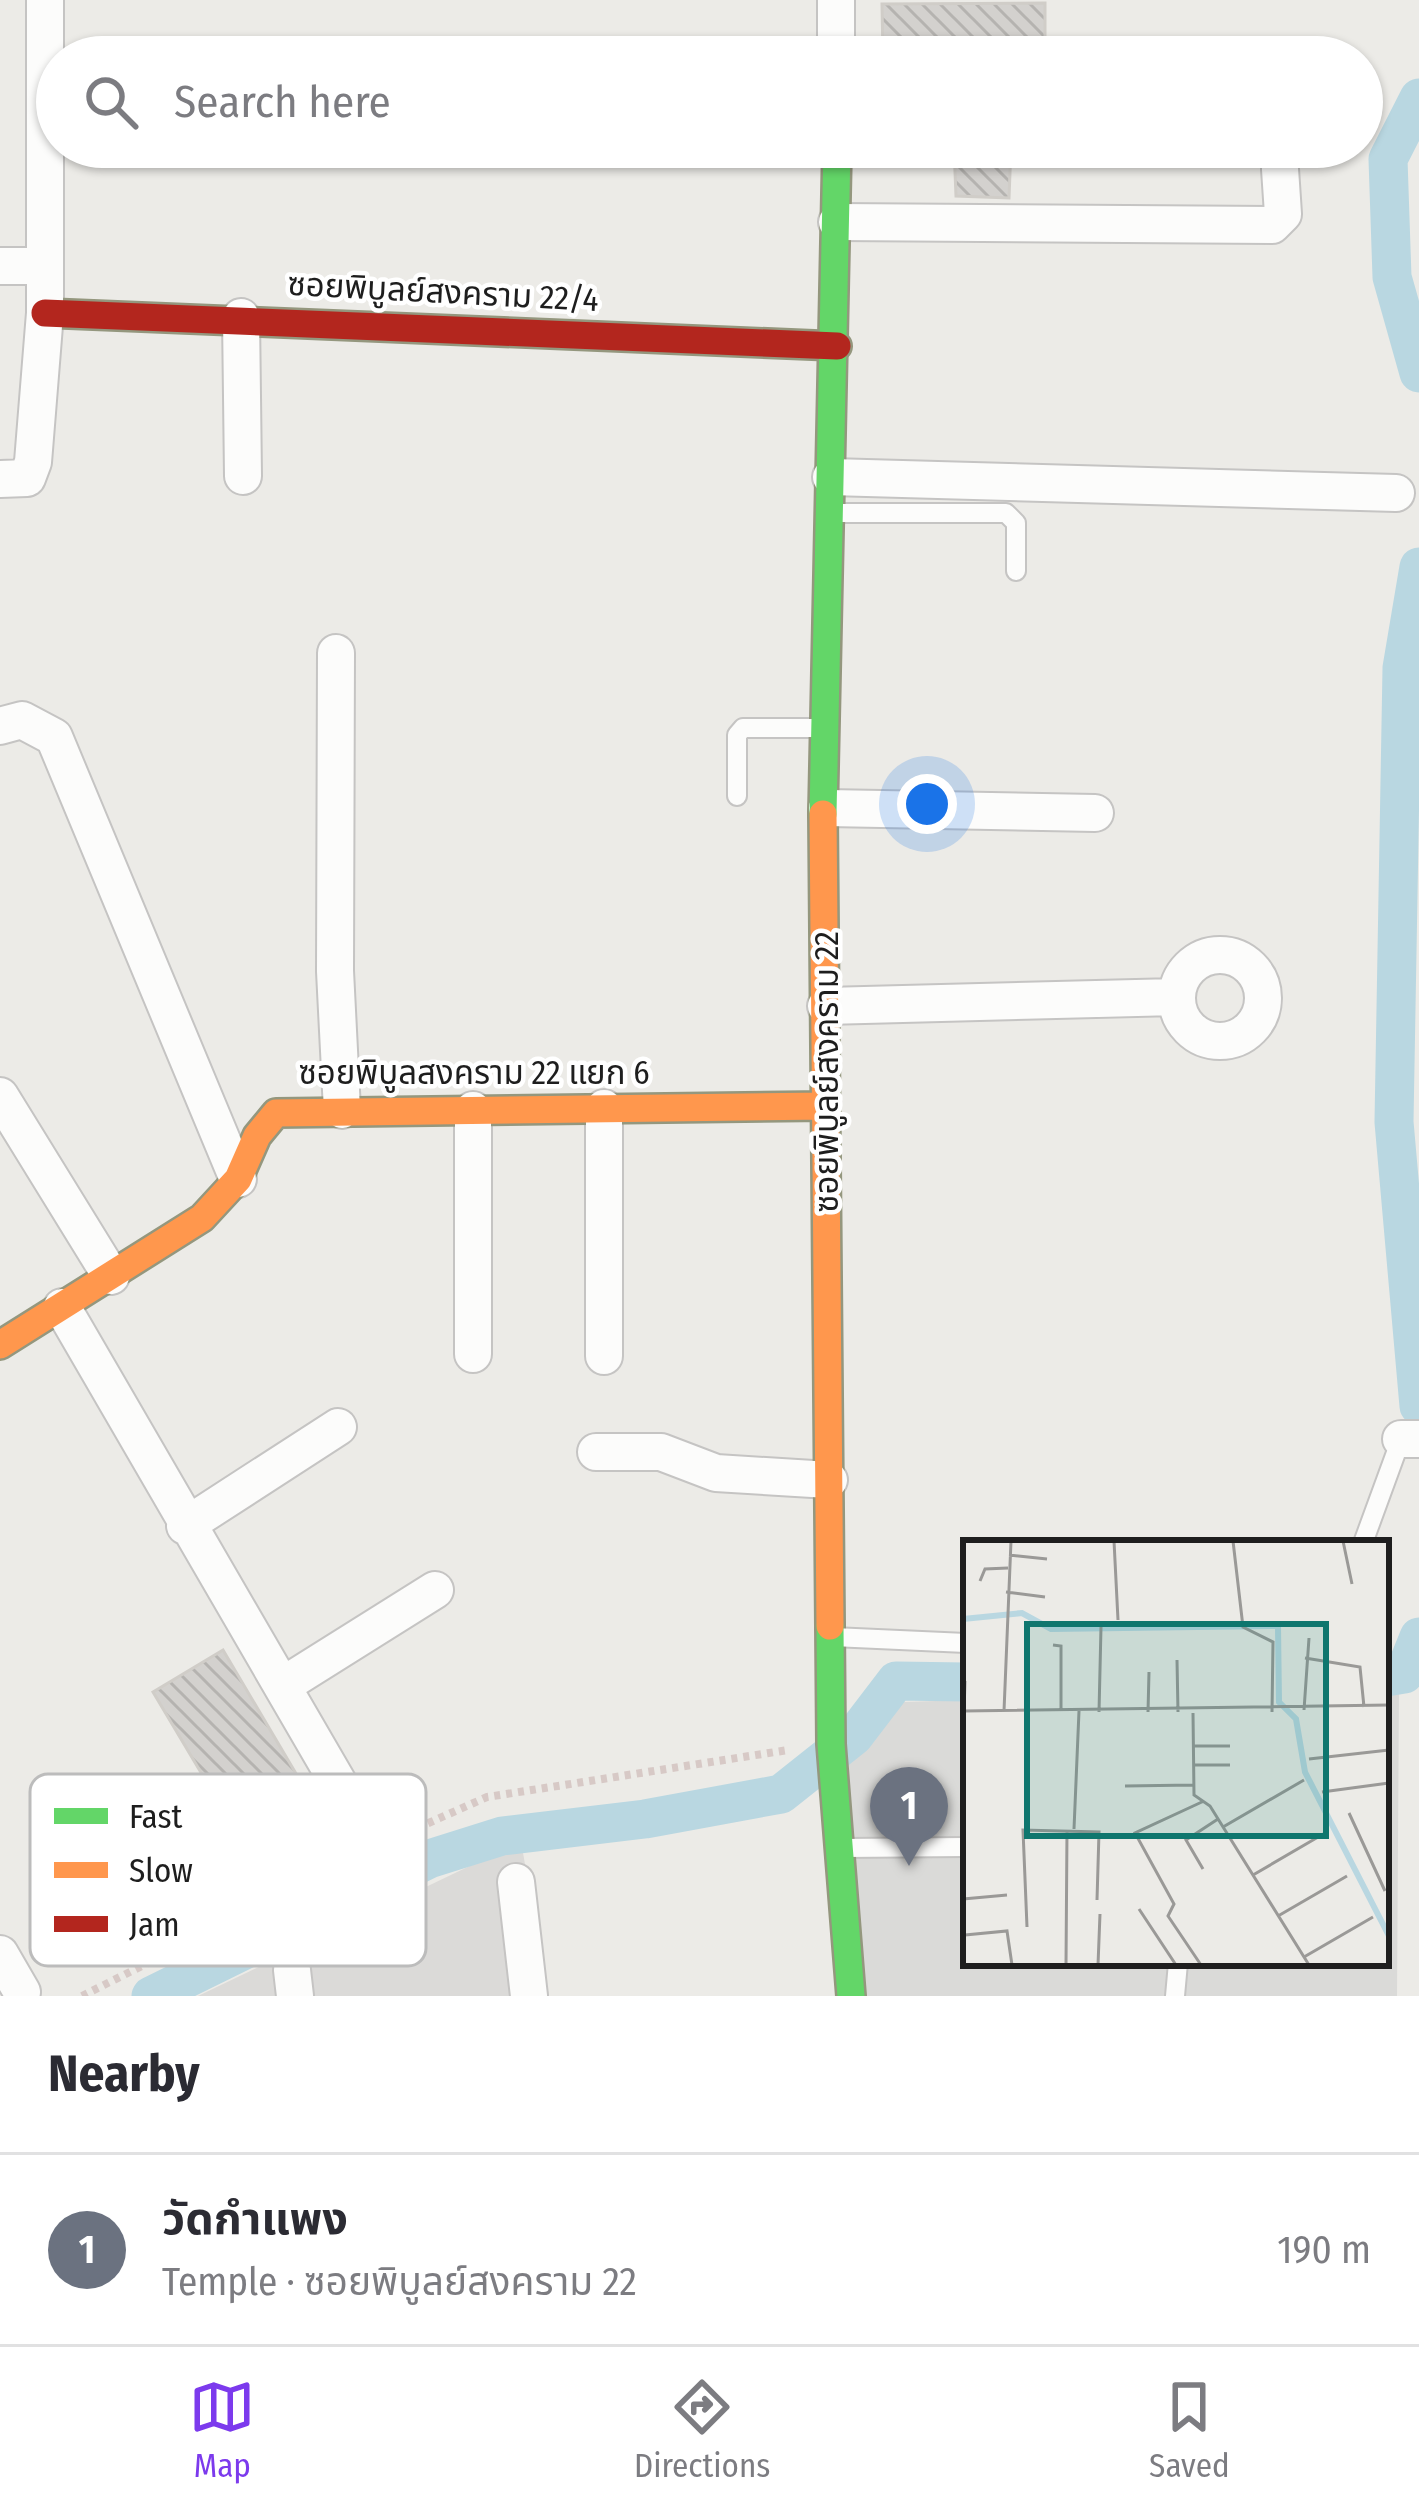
<!DOCTYPE html>
<html lang="en">
<head>
<meta charset="utf-8">
<style>
	:root { --surface:#fff; --page:#f7f7f7; --text:#2b2b33; --muted:#7c7c81; --line:#e1e1e2; --accent:#7c3aed }
	body { margin:0; font-family:"Fira Sans Condensed","Noto Sans Thai",sans-serif; background:var(--page); color:var(--text) }
	.you { position:absolute; left:927px; top:804px; width:42px; height:42px; margin:-30px; border:9px solid #fff; border-radius:50%; background:#1a73e8; box-shadow:0 0 0 18px #1a73e833 }
	.badge { display:grid; place-items:center; width:78px; height:78px; border-radius:50%; background:var(--accent); color:#fff; font-size:39px; font-weight:700 }
	.pin { position:absolute; translate:-50% -99px; filter:drop-shadow(0 3px 6px #0008) }
	.pin::after { content:''; position:absolute; top:63px; width:42px; height:36px; background:inherit; clip-path:polygon(0 0,100% 0,50% 100%) }
	.list { margin:0; padding:0; list-style:none }
	h2 { display:flex; justify-content:space-between; align-items:center; height:156px; margin:0; padding:0 48px; font-size:51px }
	h2 small { font-size:39px; font-weight:400; color:var(--muted) }
	.list li { display:grid; grid-template-columns:78px 1fr auto; gap:36px; align-items:center; box-sizing:border-box; height:192px; padding:0 48px; border-top:3px solid var(--line) }
	.list b { display:block; font-size:45px; white-space:nowrap }
	.list p { margin:0; font-size:39px; white-space:nowrap; color:var(--muted) }
	.list em { font-size:39px; font-style:normal; color:var(--muted) }
	.icon { flex:none; width:66px; height:66px; fill:none; stroke:currentColor; stroke-width:2; stroke-linecap:round; stroke-linejoin:round }
	.map { position:relative; flex:none; width:1419px; height:1996px; overflow:hidden }
	.search { position:absolute; background:var(--surface); box-shadow:0 3px 9px #0004; left:36px; right:36px; top:36px; height:132px; display:flex; align-items:center; gap:30px; box-sizing:border-box; padding:0 42px; border-radius:66px; color:var(--muted); font-size:45px }
	.sheet { height:348px; background:var(--surface) }
	nav { display:flex; justify-content:space-around; align-items:center; box-sizing:border-box; height:168px; border-top:3px solid var(--line); background:var(--surface); font-size:33px; color:var(--muted) }
	nav a { display:grid; justify-items:center; gap:6px }
	nav .on { color:var(--accent) }
	.map>svg:first-child { display:block }
</style>
</head>
<body>
<div class="map">
<svg width="1419" height="1996" viewBox="0 0 1419 1996">
	<defs>
		<pattern id="building-back-hatch" width="6" height="6" patternUnits="userSpaceOnUse" patternTransform="scale(3)"><rect width="6" height="6" fill="#d3d1ce"/><path d="M-1 5l2 2M0 0l6 6M5-1l2 2" fill="none" stroke="#b5b3b0"/></pattern>
	</defs>
	<rect width="100%" height="100%" fill="#ecebe7"/>
	<path fill="#dbdad8" d="M 501,1851 L 523,1853 L 549,1996 L 198,1996 Z"/>
	<path fill="#dadad8" d="M 1386,1690 L 1399,1690 L 1397,1996 L 864,1996 L 844,1770 L 903,1702 L 966,1700 L 966,1963 L 1386,1963 Z"/>
	<g fill="none" stroke-linecap="round" stroke-linejoin="round">
		<path stroke="#b9d7e1" stroke-width="39" d="M 1419,98 L 1388,159 L 1392,277 L 1419,373
			M 1419,567 L 1402,668 L 1394,1122 L 1419,1406
			M 1386,1677 L 1404,1674 L 1419,1637
			M 151,1996 L 429,1859 L 502,1836 L 645,1819 L 781,1794 L 854,1736 L 896,1681 L 966,1682"/>
	</g>
	<path fill="url(#building-back-hatch)" stroke="#d0cdc8" stroke-width="3" d="M 1045,3 L 1045,57 L 883,57 L 882,4 Z
		M 954,147 L 1011,147 L 1009,198 L 956,196 Z
		M 223,1650 L 337,1843 L 268,1885 L 153,1692 Z"/>
	<g fill="none" stroke-linecap="round" stroke-linejoin="round">
		<g stroke="#c5c4c3" stroke-width="22">
			<path id="lane" d="M 834,513 L 1006,513 L 1016,523 L 1016,571
				M 737,796 L 737,735 L 743,728 L 818,728
				M 1363,1543 L 1401,1439
				M 833,1637 L 966,1643
				M 843,1848 L 966,1847
				M 1175,1996 L 1178,1963"/>
		</g>
		<g stroke="#c5c4c3" stroke-width="40">
			<path id="street" d="M 836,0 L 836,57
				M 837,222 L 1272,225 L 1283,214 L 1280,169
				M 0,266 L 42,266
				M 241,317 L 243,476
				M 831,477 L 1396,493
				M 0,479 L 27,478 L 33,462 L 45,313 L 45,0
				M 336,653 L 335,971 L 342,1110
				M 0,726 L 22,720 L 54,737 L 238,1179
				M 827,808 L 1095,813
				M1177 998a43 43 0 1 1 86 0a43 43 0 1 1-86 0Z
				M 826,1006 L 1176,997
				M 0,1096 L 111,1276
				M 604,1108 L 604,1356
				M 473,1110 L 473,1354
				M 62,1307 L 376,1848
				M 1401,1439 L 1419,1439
				M 596,1452 L 661,1452 L 716,1473 L 829,1480
				M 185,1526 L 338,1427
				M 282,1686 L 435,1590
				M 516,1882 L 529,1996
				M 0,1954 L 22,1992
				M 292,1970 L 295,1996"/>
		</g>
		<g stroke="#94977e" stroke-width="32">
			<path id="fast" d="M 823,814 L 837,147
				M 830,1626 L 831,1744 L 851,1996"/>
		</g>
		<g stroke="#94977e" stroke-width="32">
			<path id="slow" d="M 823,814 L 830,1626
				M 0,1345 L 202,1218 L 238,1179 L 257,1136 L 276,1113 L 825,1106"/>
		</g>
		<g stroke="#94977e" stroke-width="32">
			<path id="jam" d="M 45,313 L 837,346"/>
		</g>
		<path stroke="#d7c9c6" stroke-width="8" stroke-dasharray="6 6" stroke-linecap="butt" d="M 406,1833 L 487,1797 L 788,1750
			M 82,1996 L 345,1864"/>
		<use href="#lane" stroke="#fcfcfb" stroke-width="18"/>
		<use href="#street" stroke="#fcfcfb" stroke-width="36"/>
		<use href="#fast" stroke="#63d668" stroke-width="27"/>
		<use href="#slow" stroke="#ff974d" stroke-width="27"/>
		<use href="#jam" stroke="#b3261e" stroke-width="27"/>
	</g>
	<g text-anchor="middle" dominant-baseline="central" stroke-width="9" stroke-linejoin="round" paint-order="stroke">
		<g font-size="33" fill="#1e1e1e" stroke="#fff">
			<text transform="translate(443 292) rotate(3)">ซอยพิบูลย์สงคราม 22/4</text>
			<text transform="translate(827 1072) rotate(-90)">ซอยพิบูลย์สงคราม 22</text>
			<text x="474" y="1073">ซอยพิบูลสงคราม 22 แยก 6</text>
		</g>
	</g>
	<g transform="translate(963 1540)">
		<rect width="426" height="426" fill="#ecebe7"/>
		<path fill="none" stroke="#b9d7e1" stroke-width="6" d="M 0,79 L 59,73 L 88,89 L 315,86 L 316,162 L 333,179 L 342,232 L 426,396"/>
		<path fill="none" stroke="#9a9997" stroke-width="3" d="M 151,1 L 155,80M 270,1 L 280,87 L 310,102 L 309,172M 380,1 L 389,44M 46,15 L 84,19M 17,41 L 22,29 L 45,28M 43,52 L 82,57M 90,105 L 98,106 L 98,171M 342,118 L 397,127 L 401,167M 214,120 L 215,172M 341,170 L 346,98M 0,171 L 426,165M 41,171 L 48,1M 136,172 L 138,87M 185,172 L 186,132M 230,173 L 231,255 L 247,266 L 346,425M 0,202 L 2,141M 230,206 L 267,206M 346,219 L 426,210M 230,225 L 267,225M 162,246 L 230,245M 359,252 L 426,243M 386,273 L 422,351M 260,287 L 341,240M 111,289 L 116,171M 240,329 L 223,300 L 255,279M 290,335 L 362,293M 0,359 L 44,355M 176,369 L 213,425M 315,376 L 384,336M 64,387 L 60,290 L 136,292 L 134,360M 2,395 L 44,391 L 49,425M 341,417 L 410,377M 103,425 L 104,290M 135,425 L 137,374M 238,425 L 205,376 L 211,364 L 172,293 L 241,261"/>
		<path fill="#0f766e" fill-opacity="0.15" stroke="#0f766e" stroke-width="6" d="M 64,84 L 363,84 L 363,296 L 64,296 Z"/>
		<rect width="426" height="426" fill="none" stroke="#1e1e1e" stroke-width="6"/>
	</g>
	<rect x="30" y="1774" width="396" height="192" rx="18" fill="#fff" stroke="#bcbcbc" stroke-width="3"/>
	<rect x="54" y="1808" width="54" height="16" fill="#63d668"/>
	<rect x="54" y="1862" width="54" height="16" fill="#ff974d"/>
	<rect x="54" y="1916" width="54" height="16" fill="#b3261e"/>
	<g font-size="33" fill="#1e1e1e">
		<text x="129" y="1828">Fast</text>
		<text x="129" y="1882">Slow</text>
		<text x="129" y="1936">Jam</text>
	</g>
</svg>
<div class="you"></div>
<div class="pin badge" style="left:909px;top:1866px;background:#6b7280">1</div>
<div class="search"><svg class="icon" aria-label="search" viewBox="0 0 24 24"><circle cx="10" cy="10" r="6"/><path d="M15 15l6 6"/></svg>Search here</div>
</div>
<section class="sheet">
<h2>Nearby<small></small></h2>
<ul class="list">
<li><span class="badge" style="background:#6b7280">1</span><div><b>วัดกำแพง</b><p>Temple · ซอยพิบูลย์สงคราม 22</p></div><em>190 m</em></li>
</ul>
</section>
<nav>
<a class="on"><svg class="icon" aria-label="map" viewBox="0 0 24 24"><path d="M3 6l6-2 6 2 6-2v14l-6 2-6-2-6 2zM9 4v14M15 6v14"/></svg>Map</a>
<a><svg class="icon" aria-label="directions" viewBox="0 0 24 24"><path d="M12 3l9 9-9 9-9-9zM9 14v-3h6M13 9l2 2-2 2"/></svg>Directions</a>
<a><svg class="icon" aria-label="saved" viewBox="0 0 24 24"><path d="M7 4h10v16l-5-4-5 4z"/></svg>Saved</a>
</nav>
</body>
</html>
